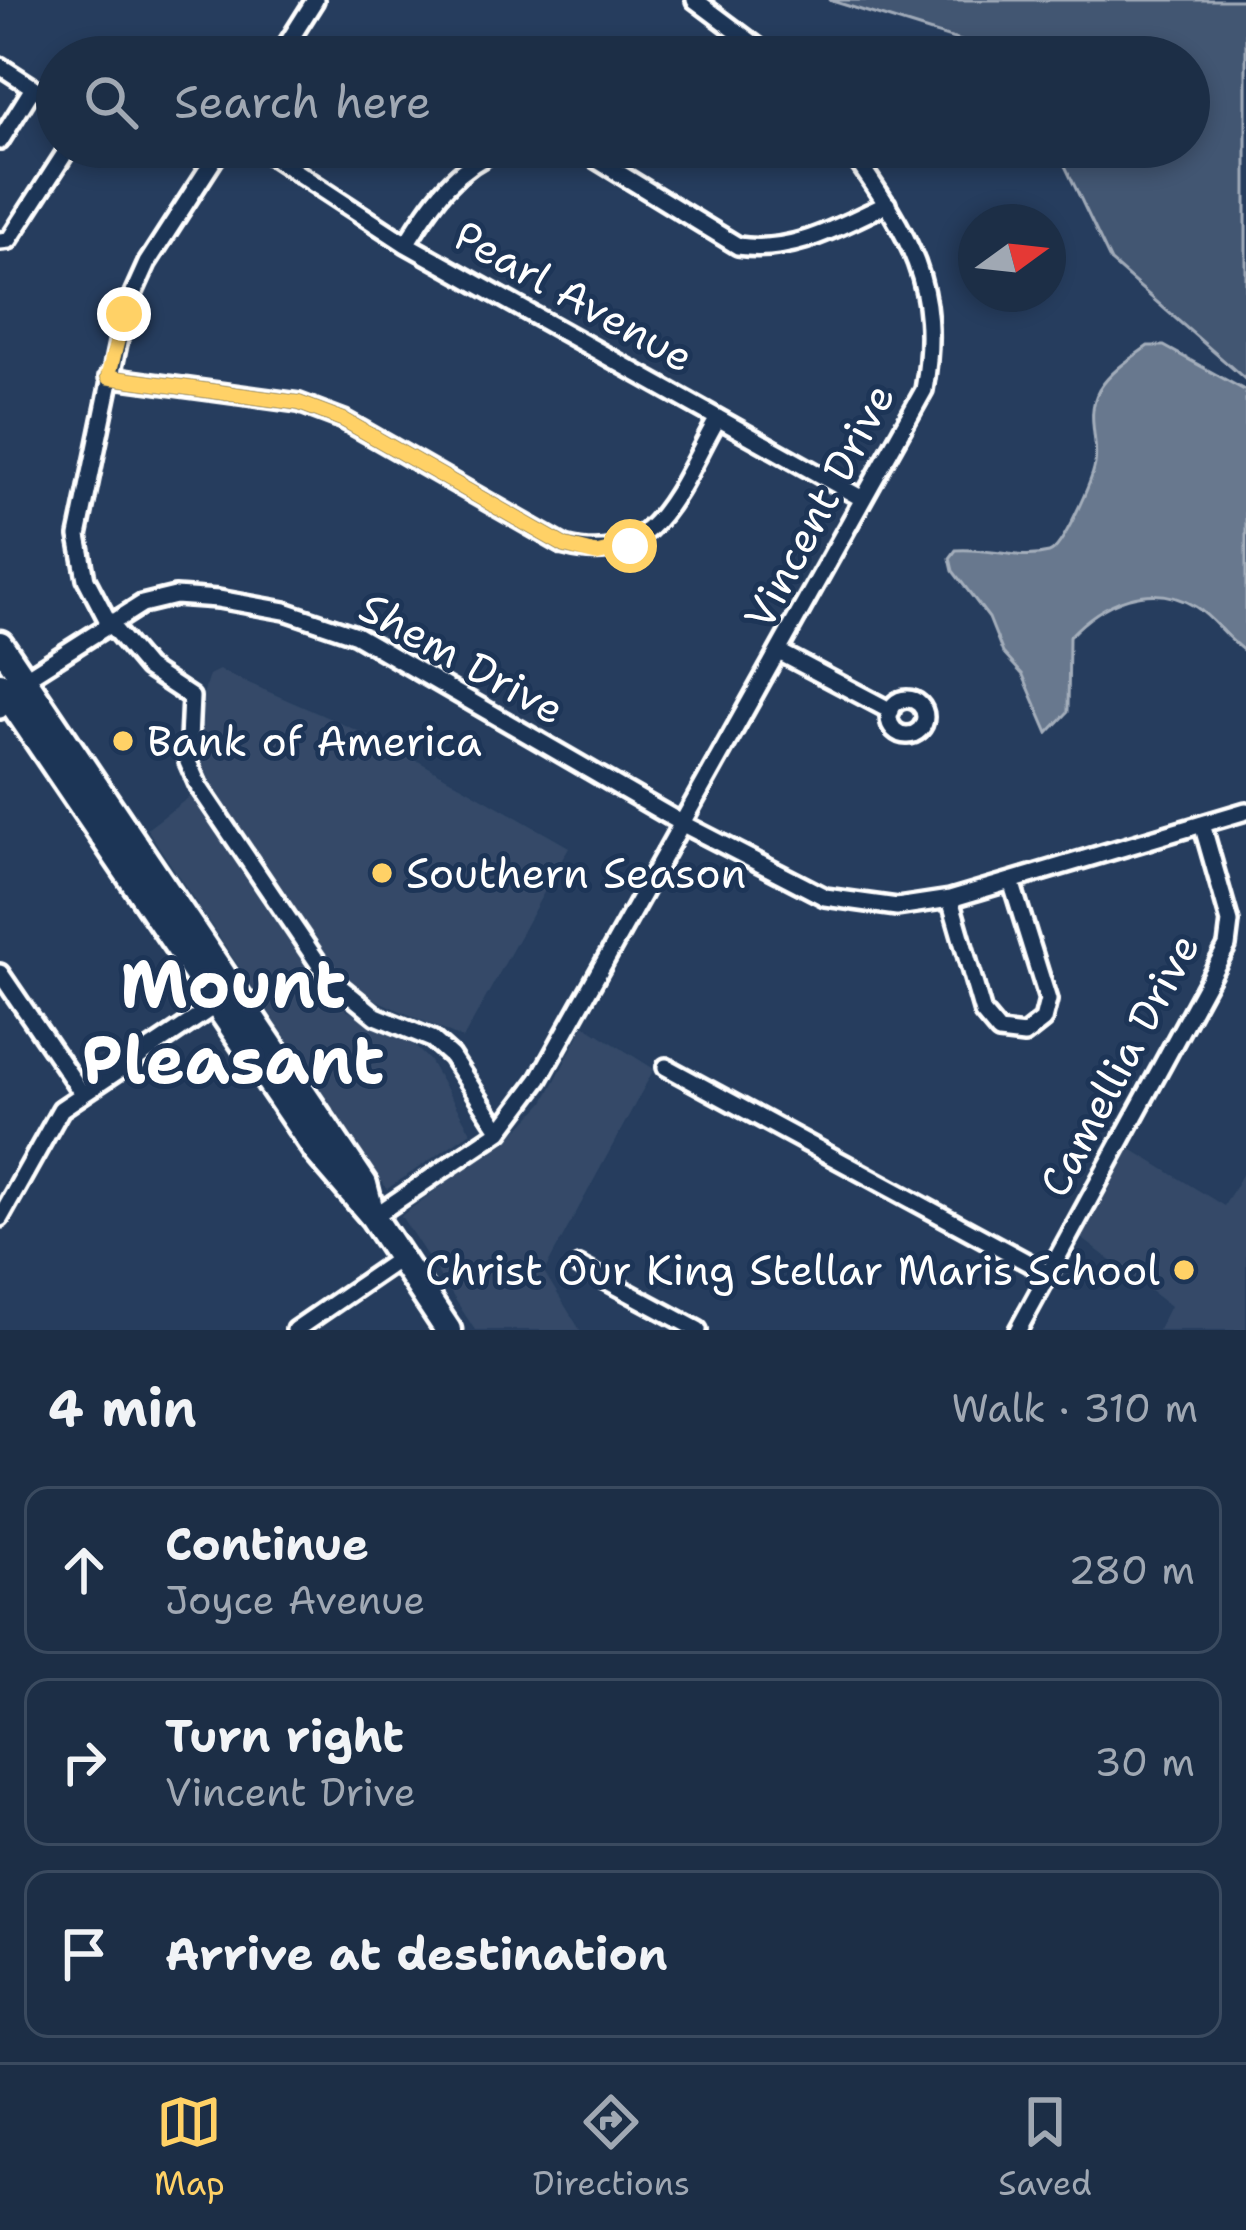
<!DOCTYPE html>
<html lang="en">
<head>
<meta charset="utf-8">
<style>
	:root { --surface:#1c2e46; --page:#293a51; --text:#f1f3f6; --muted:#a0a8b3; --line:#3a4a5f; --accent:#ffd166 }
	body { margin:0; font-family:"Shantell Sans",sans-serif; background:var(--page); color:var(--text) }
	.compass { position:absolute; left:958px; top:204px; width:108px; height:108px; border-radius:50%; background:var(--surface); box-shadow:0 6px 18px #0003; rotate:75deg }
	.stop { position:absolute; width:36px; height:36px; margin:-27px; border:9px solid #ffd166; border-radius:50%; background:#fff }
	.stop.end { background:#ffd166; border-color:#fff; box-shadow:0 3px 12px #0008 }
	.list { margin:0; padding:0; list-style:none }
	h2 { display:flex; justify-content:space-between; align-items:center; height:156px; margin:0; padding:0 48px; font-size:51px }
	h2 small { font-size:39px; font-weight:400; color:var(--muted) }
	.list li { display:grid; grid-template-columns:78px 1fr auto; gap:36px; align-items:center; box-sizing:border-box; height:168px; margin:0 24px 24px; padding:0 24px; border:3px solid var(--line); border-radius:24px }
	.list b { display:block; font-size:45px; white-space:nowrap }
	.list p { margin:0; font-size:39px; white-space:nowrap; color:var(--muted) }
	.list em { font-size:39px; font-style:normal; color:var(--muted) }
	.icon { flex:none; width:66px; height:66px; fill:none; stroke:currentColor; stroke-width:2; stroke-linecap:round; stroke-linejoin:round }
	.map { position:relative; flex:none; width:1246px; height:1330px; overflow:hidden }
	.search { position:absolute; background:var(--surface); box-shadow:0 6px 18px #0003; left:36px; right:36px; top:36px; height:132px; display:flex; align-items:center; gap:30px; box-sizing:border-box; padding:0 42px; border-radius:66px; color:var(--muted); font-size:45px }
	.sheet { height:732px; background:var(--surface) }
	nav { display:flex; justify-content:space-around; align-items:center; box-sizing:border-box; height:168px; border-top:3px solid var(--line); background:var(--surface); font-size:33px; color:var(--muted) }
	nav a { display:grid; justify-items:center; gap:6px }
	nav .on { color:var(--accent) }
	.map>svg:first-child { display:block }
</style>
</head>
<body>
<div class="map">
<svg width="1246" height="1330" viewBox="0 0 1246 1330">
	<rect width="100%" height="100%" fill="#263d5e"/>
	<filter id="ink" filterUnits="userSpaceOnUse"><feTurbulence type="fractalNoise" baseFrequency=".00833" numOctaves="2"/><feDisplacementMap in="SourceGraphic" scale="24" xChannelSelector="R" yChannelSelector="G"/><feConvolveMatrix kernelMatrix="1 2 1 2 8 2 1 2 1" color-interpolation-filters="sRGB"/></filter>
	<g filter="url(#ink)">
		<path fill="#344a68" d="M 219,670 L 388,744 L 569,847 L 463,1039 L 345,986 L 333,975 L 207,788 L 192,759 L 193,729 L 209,675 Z
			M 192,795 L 205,805 L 346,1010 L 409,1041 L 429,1060 L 471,1132 L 387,1189 L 147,829 Z
			M 584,1025 L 654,1069 L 544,1272 L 580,1330 L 475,1330 L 401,1216 L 522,1126 L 544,1102 Z
			M 1123,1144 L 1224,1206 L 1246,1168 L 1246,1330 L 1158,1330 L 1170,1306 L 1075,1233 Z"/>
		<path fill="#425672" stroke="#a0aab8" stroke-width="3" d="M 829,0 L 1246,0 L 1246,380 L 1111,262 L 1056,147 L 1189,147 L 1189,57 L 1012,57 Z"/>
		<path fill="#67788e" stroke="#a4aebb" stroke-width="3" d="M 1148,346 L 1164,346 L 1246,391 L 1246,652 C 1227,640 1215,619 1196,607 C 1151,579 1102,602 1069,637 L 1068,712 L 1048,733 L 1023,675 L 1003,653 L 989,618 L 953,571 L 950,558 L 956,550 C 988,547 1017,561 1049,553 C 1062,550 1092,481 1095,464 C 1099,439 1085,416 1099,390 C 1110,372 1131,358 1148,346 Z"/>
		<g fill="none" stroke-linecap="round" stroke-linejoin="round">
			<g stroke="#fff" stroke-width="24">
				<path id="minor" d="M 695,0 L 771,57
					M 279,57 L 315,0
					M 0,66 L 57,103
					M 0,141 L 33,88
					M 222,147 L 147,263 L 124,314 L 78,536 L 86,579 L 109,623 L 147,668 L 191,697 L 188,762 L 199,787 L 327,976 L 376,1016 L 432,1039 L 451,1056 L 500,1131
					M 258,147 L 406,244 L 861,498
					M 576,147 L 738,246 C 793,254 838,227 887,204
					M 0,241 L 9,240 L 69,147
					M 406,244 C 434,199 454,168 504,147
					M 108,377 L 299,403 L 344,420 L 565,546 C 656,571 680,483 718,418
					M 781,653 L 891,711
					M889 717a18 18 0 1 1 36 0a18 18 0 1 1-36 0Z
					M 0,710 L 24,679 L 142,604 L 175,596 L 218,599 L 285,611 L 356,635 L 683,824 L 825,897 L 897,907 L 950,899 L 1246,811
					M 950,899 L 983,1013 L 999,1032 L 1024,1035 L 1043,1020 L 1048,1000 L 1011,881
					M 0,973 L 82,1093
					M 666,1067 L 1049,1274
					M 373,1217 L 500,1131 L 539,1079 L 924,390 C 943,282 907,233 848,147
					M 0,1218 L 61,1109 L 216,1005
					M 579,1266 L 698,1330
					M 295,1330 L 400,1258
					M 1018,1330 L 1227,946 L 1230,922 L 1202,824"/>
			</g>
			<g stroke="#fff" stroke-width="33">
				<path id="primary" d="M 0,644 L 364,1184 L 372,1215
					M 0,685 L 317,1152 L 373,1217 L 448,1330"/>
			</g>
			<use href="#minor" stroke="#1d3557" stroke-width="15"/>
			<use href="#primary" stroke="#1d3557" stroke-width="24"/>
		</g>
	</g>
	<g fill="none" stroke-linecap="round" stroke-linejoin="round" filter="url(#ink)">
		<path stroke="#ffd166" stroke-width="15" d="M 124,314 L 108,377 L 299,403 L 344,420 L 565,546 L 596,554 L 630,546"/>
	</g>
	<g fill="#ffd166" stroke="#1d3557" stroke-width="4.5">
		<circle cx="123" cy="741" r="12"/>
		<circle cx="382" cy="873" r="12"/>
		<circle cx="1184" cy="1270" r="12"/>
	</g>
	<g text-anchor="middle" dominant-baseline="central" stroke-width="10" stroke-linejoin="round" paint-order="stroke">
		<g font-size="42" fill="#fff" stroke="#1d3557">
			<text transform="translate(574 296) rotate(29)">Pearl Avenue</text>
			<text transform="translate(819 506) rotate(-62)">Vincent Drive</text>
			<text transform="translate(462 658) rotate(29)">Shem Drive</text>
			<text transform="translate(1119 1065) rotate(-62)">Camellia Drive</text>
		</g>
		<g font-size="42" fill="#fff" stroke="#1d3557" text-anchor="start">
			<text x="147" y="741">Bank of America</text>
			<text x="406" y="873">Southern Season</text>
			<text x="1160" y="1270" text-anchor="end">Christ Our King Stellar Maris School</text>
		</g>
		<g font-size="66" font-weight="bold" fill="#fff" stroke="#1d3557">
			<text x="233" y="984">Mount<tspan x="233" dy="76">Pleasant</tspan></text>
		</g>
	</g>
</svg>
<svg class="compass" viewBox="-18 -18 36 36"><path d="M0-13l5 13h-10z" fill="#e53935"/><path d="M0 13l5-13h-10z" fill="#a0a8b3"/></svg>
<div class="stop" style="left:630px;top:546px"></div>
<div class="stop end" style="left:124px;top:314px"></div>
<div class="search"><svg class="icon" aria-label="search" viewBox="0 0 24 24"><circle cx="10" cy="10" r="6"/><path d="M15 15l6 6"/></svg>Search here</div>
</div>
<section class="sheet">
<h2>4 min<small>Walk · 310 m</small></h2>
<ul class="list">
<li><svg class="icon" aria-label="ahead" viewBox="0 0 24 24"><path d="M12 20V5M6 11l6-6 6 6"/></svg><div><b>Continue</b><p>Joyce Avenue</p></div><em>280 m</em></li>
<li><svg class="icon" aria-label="right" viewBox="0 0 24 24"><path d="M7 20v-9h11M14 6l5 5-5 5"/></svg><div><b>Turn right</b><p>Vincent Drive</p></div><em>30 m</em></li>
<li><svg class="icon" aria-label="arrive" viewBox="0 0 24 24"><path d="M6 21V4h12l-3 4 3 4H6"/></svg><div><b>Arrive at destination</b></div></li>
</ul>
</section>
<nav>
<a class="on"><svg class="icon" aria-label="map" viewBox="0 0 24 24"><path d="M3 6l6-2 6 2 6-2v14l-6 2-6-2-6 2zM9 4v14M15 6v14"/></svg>Map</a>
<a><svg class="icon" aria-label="directions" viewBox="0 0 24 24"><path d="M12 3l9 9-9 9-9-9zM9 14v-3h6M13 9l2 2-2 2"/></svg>Directions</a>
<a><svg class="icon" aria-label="saved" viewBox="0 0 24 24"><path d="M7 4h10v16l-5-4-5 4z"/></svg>Saved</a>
</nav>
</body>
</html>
